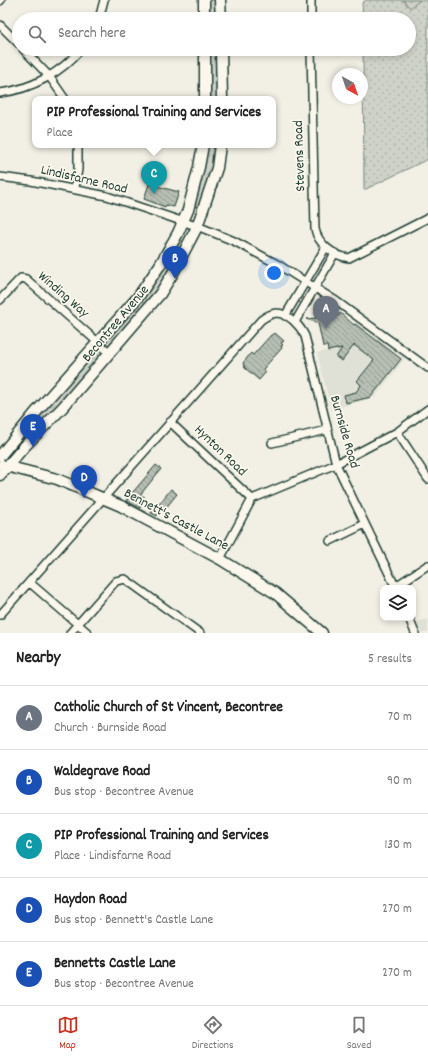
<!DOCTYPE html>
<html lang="en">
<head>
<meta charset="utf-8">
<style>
	:root { --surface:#fff; --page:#f6f6f6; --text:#222; --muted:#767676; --line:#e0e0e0; --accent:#c8321e }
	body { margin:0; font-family:Dekko,sans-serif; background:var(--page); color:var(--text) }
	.controls { position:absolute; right:12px; bottom:12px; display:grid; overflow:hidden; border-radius:8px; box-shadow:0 2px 6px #0003 }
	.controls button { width:36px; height:36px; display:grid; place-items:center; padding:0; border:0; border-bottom:1px solid var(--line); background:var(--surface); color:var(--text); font:20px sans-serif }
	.compass { position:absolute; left:332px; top:68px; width:36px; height:36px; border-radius:50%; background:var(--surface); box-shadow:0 2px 6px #0003; rotate:140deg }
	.you { position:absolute; left:274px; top:273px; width:14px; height:14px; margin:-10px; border:3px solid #fff; border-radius:50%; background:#1a73e8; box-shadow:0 0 0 6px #1a73e833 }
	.badge { display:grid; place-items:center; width:26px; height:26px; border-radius:50%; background:var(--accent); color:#fff; font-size:13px; font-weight:700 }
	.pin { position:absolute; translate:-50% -33px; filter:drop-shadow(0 1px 2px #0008) }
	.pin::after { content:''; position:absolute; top:21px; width:14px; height:12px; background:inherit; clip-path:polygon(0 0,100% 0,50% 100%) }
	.popup { position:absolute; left:32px; top:96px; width:244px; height:52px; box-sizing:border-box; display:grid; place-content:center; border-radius:8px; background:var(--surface); filter:drop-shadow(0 1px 3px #0005); font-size:13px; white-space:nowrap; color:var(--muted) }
	.popup b { font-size:15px; color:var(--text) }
	.popup::after { content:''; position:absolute; left:50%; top:100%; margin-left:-8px; border:8px solid transparent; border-top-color:var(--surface) }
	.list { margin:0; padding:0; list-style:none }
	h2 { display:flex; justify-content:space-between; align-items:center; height:52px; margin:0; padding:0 16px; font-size:17px }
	h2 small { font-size:13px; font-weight:400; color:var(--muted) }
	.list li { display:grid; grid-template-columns:26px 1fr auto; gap:12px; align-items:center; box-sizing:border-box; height:64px; padding:0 16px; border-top:1px solid var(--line) }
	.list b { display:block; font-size:15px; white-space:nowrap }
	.list p { margin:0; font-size:13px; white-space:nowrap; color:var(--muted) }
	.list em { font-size:13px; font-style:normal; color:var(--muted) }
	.icon { flex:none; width:22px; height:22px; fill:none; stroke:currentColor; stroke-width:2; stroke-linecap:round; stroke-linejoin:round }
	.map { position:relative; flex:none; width:428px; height:633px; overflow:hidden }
	.search { position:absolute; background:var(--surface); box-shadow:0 2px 6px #0003; left:12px; right:12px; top:12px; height:44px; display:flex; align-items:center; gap:10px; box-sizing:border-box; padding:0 14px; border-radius:22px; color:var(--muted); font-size:15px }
	.sheet { height:372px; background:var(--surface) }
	nav { display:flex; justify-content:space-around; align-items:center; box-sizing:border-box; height:56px; border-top:1px solid var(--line); background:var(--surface); font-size:11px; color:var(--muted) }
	nav a { display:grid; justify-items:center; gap:2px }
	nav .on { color:var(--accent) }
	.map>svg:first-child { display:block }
</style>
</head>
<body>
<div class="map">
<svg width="428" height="633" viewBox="0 0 428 633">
	<defs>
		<pattern id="grass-tufts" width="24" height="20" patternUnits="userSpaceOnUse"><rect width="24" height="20" fill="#cfd2c8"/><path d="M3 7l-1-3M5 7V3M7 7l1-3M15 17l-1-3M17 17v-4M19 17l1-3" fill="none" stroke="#b1b5ac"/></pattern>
		<pattern id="park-dots" width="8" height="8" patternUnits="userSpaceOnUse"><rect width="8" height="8" fill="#cfd2c8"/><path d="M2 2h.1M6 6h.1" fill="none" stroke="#b1b5ac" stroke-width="1.8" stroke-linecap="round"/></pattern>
		<pattern id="building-back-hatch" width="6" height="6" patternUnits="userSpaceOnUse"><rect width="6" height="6" fill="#b7beb3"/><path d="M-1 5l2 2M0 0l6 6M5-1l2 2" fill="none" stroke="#949c92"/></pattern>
	</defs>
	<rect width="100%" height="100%" fill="#f2f0e5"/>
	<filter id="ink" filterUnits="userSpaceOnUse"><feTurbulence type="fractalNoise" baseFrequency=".025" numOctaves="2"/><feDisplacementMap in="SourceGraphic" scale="8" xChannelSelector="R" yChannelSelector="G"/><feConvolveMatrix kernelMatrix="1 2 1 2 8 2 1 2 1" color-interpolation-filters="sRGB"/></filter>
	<g filter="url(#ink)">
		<path fill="#e0e1d6" d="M 355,321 L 405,358 L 375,397 L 331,410 L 317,353 L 335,349 Z
			M 428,619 L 428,633 L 420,633 L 415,622 Z"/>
		<path fill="url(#grass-tufts)" stroke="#77887e" d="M 207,0 L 216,0 L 217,19 L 207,19 Z
			M 208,49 L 217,49 L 217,99 L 208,99 Z
			M 206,145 L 216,145 L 212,165 L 200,208 L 192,205 Z
			M 178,239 L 187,243 L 168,277 L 110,346 L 107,345 L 105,342 Z
			M 97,350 L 102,353 L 101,356 L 33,434 L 22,445 L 16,442 Z"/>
		<path fill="url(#park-dots)" stroke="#77887e" d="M 366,0 L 428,0 L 428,159 L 364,190 L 363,49 L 409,49 L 409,19 L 363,19 L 362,3 Z"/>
		<path fill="#cfd2c8" stroke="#77887e" d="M 403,0 L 420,0 L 410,8 Z"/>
		<path fill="url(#building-back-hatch)" stroke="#1f3d34" d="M 149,184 L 179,192 L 174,207 L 166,205 L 165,207 L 144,199 Z
			M 326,307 L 338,316 L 340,313 L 354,325 L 355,324 L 401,359 L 371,397 L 346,403 L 344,395 L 356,392 L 361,385 L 357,381 L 374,360 L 354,345 L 342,361 L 336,357 L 342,348 L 328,351 L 327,346 L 323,346 L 318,323 L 306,319 L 316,318 L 315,312 L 317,309 Z
			M 275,333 L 284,341 L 281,343 L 283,345 L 281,346 L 282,348 L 263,369 L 266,372 L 259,380 L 245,368 L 243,363 L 251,353 L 253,355 L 271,335 Z
			M 156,465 L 161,469 L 140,495 L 145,497 L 140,508 L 126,501 L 131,491 L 133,492 Z
			M 171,489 L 177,494 L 165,509 L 159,504 Z
			M 155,504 L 161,507 L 157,516 L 151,513 Z"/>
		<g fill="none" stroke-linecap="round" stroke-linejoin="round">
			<g stroke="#1f3d34" stroke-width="10">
				<path id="street" d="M 311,0 L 311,19
					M 0,1 L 1,0
					M 99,19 L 104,0
					M 0,25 L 19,44
					M 23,49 L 49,76 L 65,99
					M 311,49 L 315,229 C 318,244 334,256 349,258 L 428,218
					M 0,93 C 32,89 61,73 81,49
					M 0,177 L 31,181 L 107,196 L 202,228 L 234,241 L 277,264 L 336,301 L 428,368
					M 75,188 L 78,169 L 78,145
					M 0,300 L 19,280 L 21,278 L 26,279 L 110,353
					M 285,316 L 326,247
					M 295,322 L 335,253
					M 170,422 L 252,499
					M 397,432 L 428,479
					M 272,443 L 327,430
					M 330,541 L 365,524
					M 220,559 L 252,499 L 336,464 L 397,432 L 428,409
					M 29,582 L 88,633
					M 396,586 L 428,565
					M 0,615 L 261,320 C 265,317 270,314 276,313 C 289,313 300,326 305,336 L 336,464 L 396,588
					M 409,618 L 415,633
					M 70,633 L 116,581 L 125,579 L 200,633"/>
			</g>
			<g stroke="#1f3d34" stroke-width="13">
				<path id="secondary" d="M 204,0 L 204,19
					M 220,0 L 221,19
					M 221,49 L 222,99
					M 205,99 L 205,49
					M 0,456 L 37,411 L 138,297 L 160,265 L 178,233 L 188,210 L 199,167 L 203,145
					M 2,465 L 57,479 L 121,506 L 220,559 L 275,593 L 322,633
					M 0,475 L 23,448 L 63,407 L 160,294 L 173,273 L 197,227 L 217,168 L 220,145"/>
			</g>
			<use href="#street" stroke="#fbf7ec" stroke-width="7"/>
			<use href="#secondary" stroke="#fbf7ec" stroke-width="10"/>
		</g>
	</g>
	<g text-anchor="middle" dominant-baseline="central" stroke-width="3.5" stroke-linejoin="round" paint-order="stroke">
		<g font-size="14" fill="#1f3d34" stroke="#fbf7ec">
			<text transform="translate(300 156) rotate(-92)">Stevens Road</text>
			<text transform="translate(84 180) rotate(13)">Lindisfarne Road</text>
			<text transform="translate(63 295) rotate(41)">Winding Way</text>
			<text transform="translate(116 324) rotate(-50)">Becontree Avenue</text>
			<text transform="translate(344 432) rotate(74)">Burnside Road</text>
			<text transform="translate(220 451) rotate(44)">Hynton Road</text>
			<text transform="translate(176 520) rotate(28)">Bennett's Castle Lane</text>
		</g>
	</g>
</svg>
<div class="controls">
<button><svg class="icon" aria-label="layers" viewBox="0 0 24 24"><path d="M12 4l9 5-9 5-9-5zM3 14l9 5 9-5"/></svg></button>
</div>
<svg class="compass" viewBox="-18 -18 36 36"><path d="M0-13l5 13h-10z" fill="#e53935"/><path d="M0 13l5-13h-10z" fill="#767676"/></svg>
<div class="you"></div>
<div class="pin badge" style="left:326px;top:329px;background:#6b7280">A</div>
<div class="pin badge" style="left:175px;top:279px;background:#1a4fb4">B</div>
<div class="pin badge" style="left:154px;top:194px;background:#0f9aa8">C</div>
<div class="popup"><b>PIP Professional Training and Services</b>Place</div>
<div class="pin badge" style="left:84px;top:498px;background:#1a4fb4">D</div>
<div class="pin badge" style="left:33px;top:447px;background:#1a4fb4">E</div>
<div class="search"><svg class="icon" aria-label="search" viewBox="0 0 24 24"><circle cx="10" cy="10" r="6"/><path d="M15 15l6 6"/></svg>Search here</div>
</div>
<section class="sheet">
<h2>Nearby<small>5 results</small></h2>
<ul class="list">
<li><span class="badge" style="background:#6b7280">A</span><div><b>Catholic Church of St Vincent, Becontree</b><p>Church · Burnside Road</p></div><em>70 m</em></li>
<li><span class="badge" style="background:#1a4fb4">B</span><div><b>Waldegrave Road</b><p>Bus stop · Becontree Avenue</p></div><em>90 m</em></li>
<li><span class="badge" style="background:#0f9aa8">C</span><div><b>PIP Professional Training and Services</b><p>Place · Lindisfarne Road</p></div><em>130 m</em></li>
<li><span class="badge" style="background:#1a4fb4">D</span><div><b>Haydon Road</b><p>Bus stop · Bennett's Castle Lane</p></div><em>270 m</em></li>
<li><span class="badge" style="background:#1a4fb4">E</span><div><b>Bennetts Castle Lane</b><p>Bus stop · Becontree Avenue</p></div><em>270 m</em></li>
</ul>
</section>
<nav>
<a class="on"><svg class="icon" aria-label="map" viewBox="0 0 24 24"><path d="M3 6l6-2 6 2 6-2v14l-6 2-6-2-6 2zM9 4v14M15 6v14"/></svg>Map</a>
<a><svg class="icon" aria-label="directions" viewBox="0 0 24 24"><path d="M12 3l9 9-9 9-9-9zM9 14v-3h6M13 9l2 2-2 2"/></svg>Directions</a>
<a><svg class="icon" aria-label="saved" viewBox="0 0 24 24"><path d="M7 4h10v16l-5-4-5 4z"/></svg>Saved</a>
</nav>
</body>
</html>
